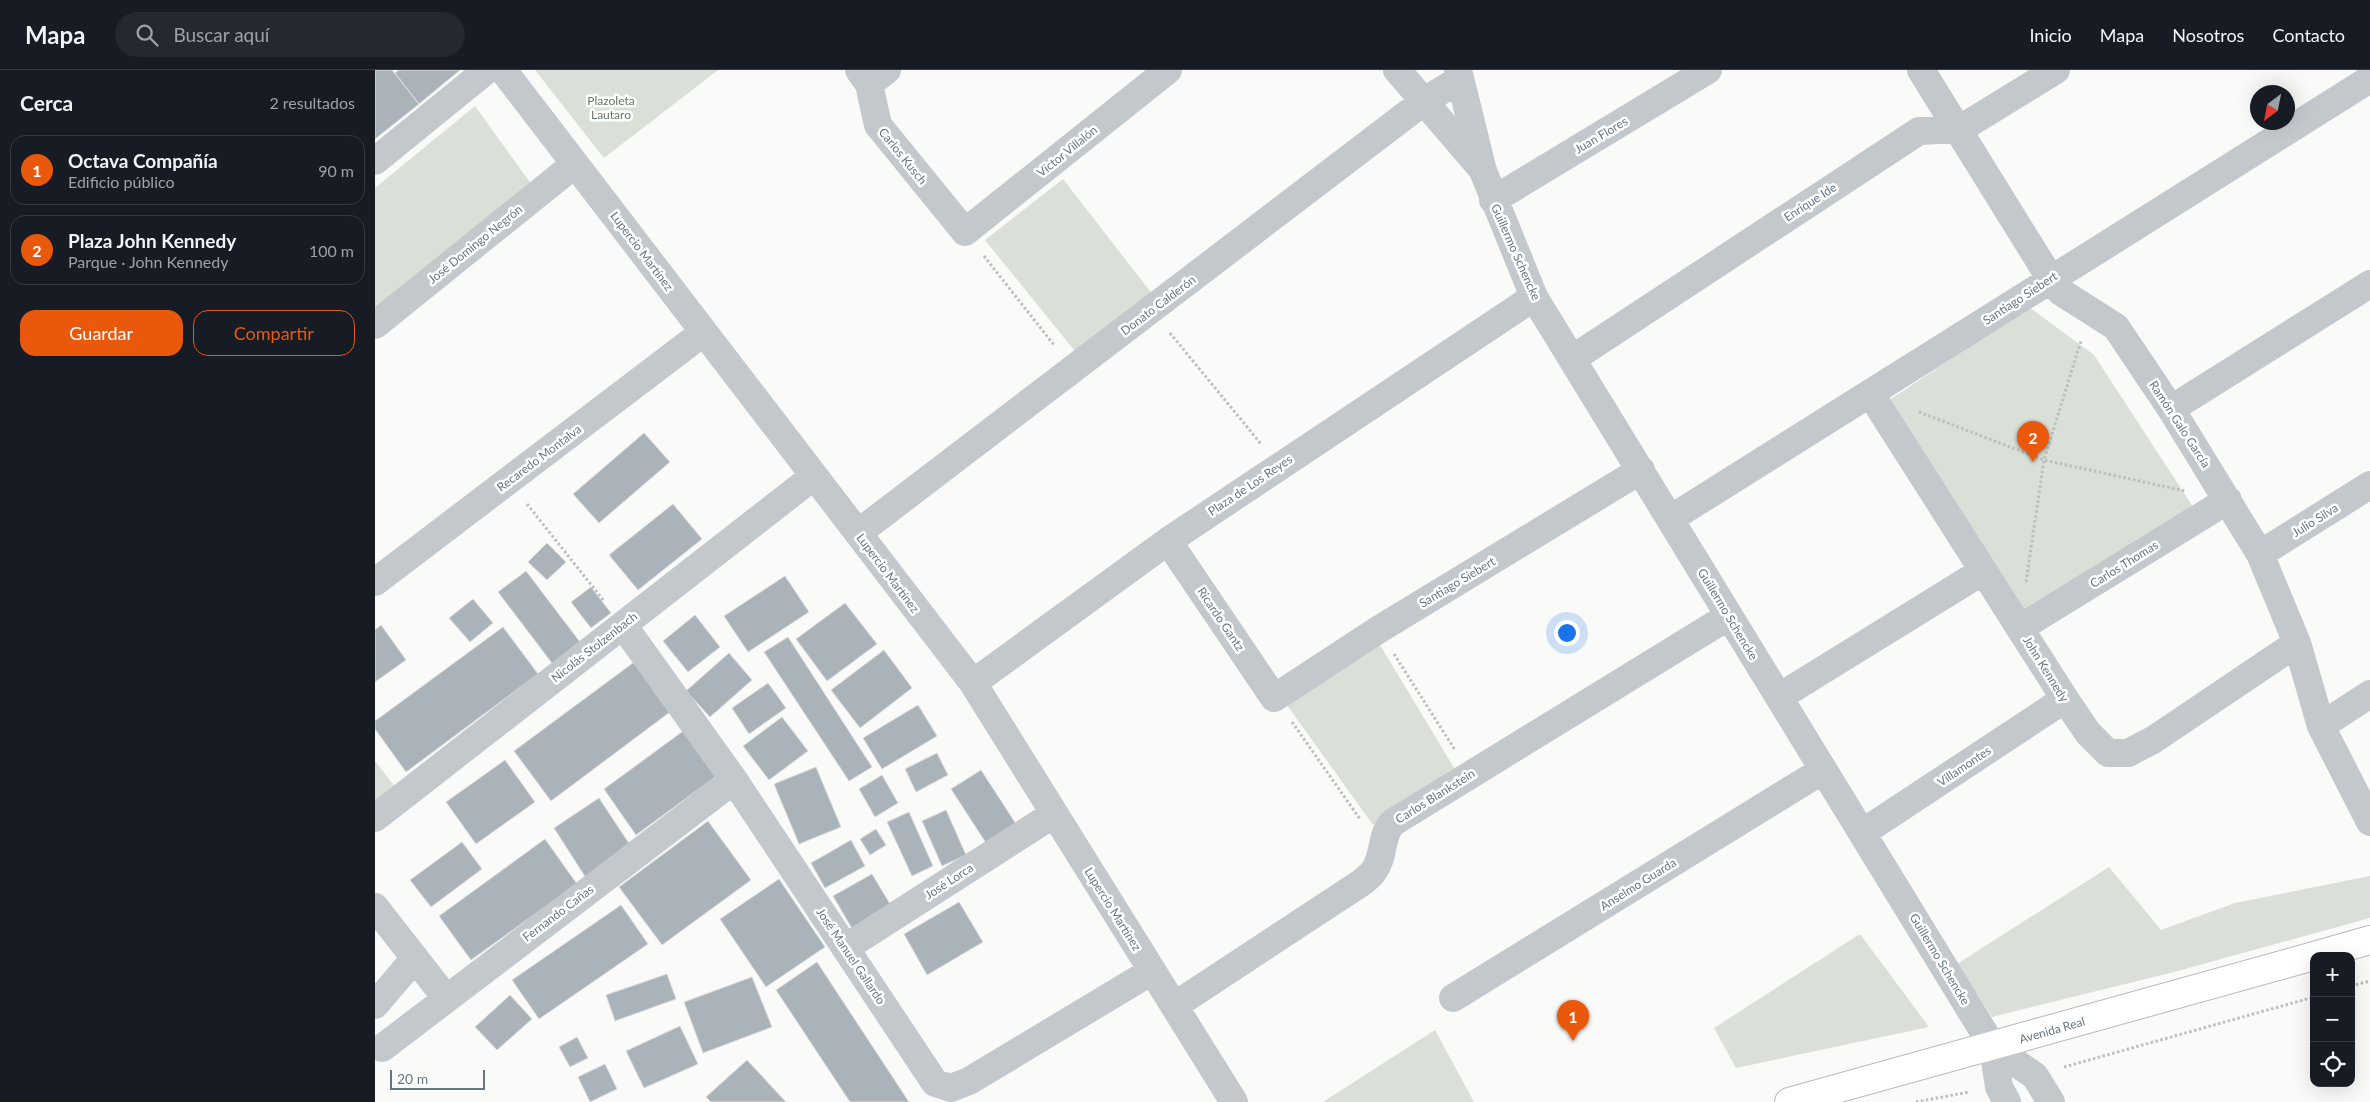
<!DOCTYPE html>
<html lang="es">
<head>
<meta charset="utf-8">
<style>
	:root { --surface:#171b24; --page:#242831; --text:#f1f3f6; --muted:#9ea1a6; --line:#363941; --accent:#ea580c }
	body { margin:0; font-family:Lato,sans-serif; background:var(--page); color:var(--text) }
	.controls { position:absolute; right:15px; bottom:15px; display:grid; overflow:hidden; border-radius:10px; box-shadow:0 5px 20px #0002 }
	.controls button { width:45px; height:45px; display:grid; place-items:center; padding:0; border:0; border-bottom:1px solid var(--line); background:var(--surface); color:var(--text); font:25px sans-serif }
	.compass { position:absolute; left:1875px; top:15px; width:45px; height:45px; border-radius:50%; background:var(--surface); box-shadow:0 5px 20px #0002; rotate:212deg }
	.scale { position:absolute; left:15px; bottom:12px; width:95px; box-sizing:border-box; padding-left:5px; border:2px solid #657683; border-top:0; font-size:14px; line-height:18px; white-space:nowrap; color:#657683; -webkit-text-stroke:4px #fff; paint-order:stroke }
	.you { position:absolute; left:1191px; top:562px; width:18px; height:18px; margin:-12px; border:4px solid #fff; border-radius:50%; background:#1a73e8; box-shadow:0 0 0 8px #1a73e833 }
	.badge { display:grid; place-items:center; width:32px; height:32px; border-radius:50%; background:var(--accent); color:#fff; font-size:16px; font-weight:700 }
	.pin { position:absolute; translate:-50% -41px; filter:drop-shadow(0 1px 2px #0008) }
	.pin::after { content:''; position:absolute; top:26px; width:18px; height:15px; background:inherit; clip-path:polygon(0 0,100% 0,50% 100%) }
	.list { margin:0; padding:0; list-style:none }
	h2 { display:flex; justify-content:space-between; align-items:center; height:65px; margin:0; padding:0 20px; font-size:21px }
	h2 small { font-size:16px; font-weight:400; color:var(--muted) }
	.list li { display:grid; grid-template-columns:32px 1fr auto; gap:15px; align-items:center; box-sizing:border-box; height:70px; margin:0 10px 10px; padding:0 10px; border:1px solid var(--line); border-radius:15px }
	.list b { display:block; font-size:19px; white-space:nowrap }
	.list p { margin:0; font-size:16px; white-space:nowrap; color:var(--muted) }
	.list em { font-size:16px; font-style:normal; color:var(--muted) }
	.actions { display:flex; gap:10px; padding:15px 20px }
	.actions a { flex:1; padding:11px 0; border:1px solid var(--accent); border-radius:15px; text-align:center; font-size:18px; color:var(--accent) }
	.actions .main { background:var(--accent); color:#fff }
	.icon { flex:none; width:28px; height:28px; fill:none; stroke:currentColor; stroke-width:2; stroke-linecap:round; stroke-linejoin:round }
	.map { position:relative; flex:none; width:1995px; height:1032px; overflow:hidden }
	header { display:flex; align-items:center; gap:30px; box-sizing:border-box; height:70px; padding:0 25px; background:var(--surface); border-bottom:1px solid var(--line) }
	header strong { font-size:24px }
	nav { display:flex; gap:28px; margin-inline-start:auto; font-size:18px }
	.search { width:350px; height:45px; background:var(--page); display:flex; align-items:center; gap:12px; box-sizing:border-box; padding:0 18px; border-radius:28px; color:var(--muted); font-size:19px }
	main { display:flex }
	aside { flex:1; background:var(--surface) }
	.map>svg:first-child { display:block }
</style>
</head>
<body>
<header>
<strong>Mapa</strong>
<div class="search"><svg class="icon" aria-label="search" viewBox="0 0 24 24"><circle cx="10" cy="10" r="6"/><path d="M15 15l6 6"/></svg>Buscar aquí</div>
<nav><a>Inicio</a><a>Mapa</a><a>Nosotros</a><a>Contacto</a></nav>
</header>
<main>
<aside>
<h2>Cerca<small>2 resultados</small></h2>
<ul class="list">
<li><span class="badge">1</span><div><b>Octava Compañía</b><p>Edificio público</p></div><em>90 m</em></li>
<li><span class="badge">2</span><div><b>Plaza John Kennedy</b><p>Parque · John Kennedy</p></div><em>100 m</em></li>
</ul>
<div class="actions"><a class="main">Guardar</a><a>Compartir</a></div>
</aside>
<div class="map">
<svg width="1995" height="1032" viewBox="0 0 1995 1032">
	<rect width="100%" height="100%" fill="#fafaf8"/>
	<path fill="#dadfd7" d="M 160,0 L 343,0 L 229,88 Z
		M 100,36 L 167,129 L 0,247 L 0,118 Z
		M 688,109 L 778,225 L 703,285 L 610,170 Z
		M 1654,237 L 1719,285 L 1820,440 L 1635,553 L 1495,343 Z
		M 996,560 L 1081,701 L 998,755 L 899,617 Z
		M 0,691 L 21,718 L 0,734 Z
		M 1734,797 L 1786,860 L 1860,833 L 1995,806 L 1995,848 L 1799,902 L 1617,947 L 1582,894 Z
		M 1485,864 L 1554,957 L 1361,998 L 1339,958 Z
		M 1060,960 L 1099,1032 L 948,1032 Z"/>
	<path fill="#aab3b9" stroke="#dcdcda" d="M 0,0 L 17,0 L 44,34 L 0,69 Z
		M 24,0 L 85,0 L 44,34 L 20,3 Z
		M 269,363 L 295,392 L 224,453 L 198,424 Z
		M 298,434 L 327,469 L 263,520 L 234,485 Z
		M 172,473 L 191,492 L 172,510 L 153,492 Z
		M 151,501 L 208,576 L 180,597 L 123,522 Z
		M 410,506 L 434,542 L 373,582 L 349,546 Z
		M 216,517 L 236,543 L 216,558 L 196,532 Z
		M 98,529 L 118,553 L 95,572 L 74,548 Z
		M 470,533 L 502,574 L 452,611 L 421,569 Z
		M 320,545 L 345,577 L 313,602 L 288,571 Z
		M 6,555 L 31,590 L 0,612 L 0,560 Z
		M 128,557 L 163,604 L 31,702 L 0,659 L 0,651 Z
		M 413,567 L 497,697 L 474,711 L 389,582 Z
		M 509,580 L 537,618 L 485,658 L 456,620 Z
		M 354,583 L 377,610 L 335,647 L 311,621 Z
		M 262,590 L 299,639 L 176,731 L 139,681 Z
		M 393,613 L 411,638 L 374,664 L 357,638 Z
		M 543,635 L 562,666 L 507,699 L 488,668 Z
		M 407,647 L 433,681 L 394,710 L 368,676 Z
		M 311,659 L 343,705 L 261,765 L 229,719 Z
		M 562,683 L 573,705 L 541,722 L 530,699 Z
		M 130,690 L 160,732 L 101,774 L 71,732 Z
		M 441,697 L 466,757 L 424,774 L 399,714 Z
		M 606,700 L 643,757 L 613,776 L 576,719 Z
		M 507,705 L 523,733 L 500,747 L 484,719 Z
		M 224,728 L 257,778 L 211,808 L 179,758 Z
		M 571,740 L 591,785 L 567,796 L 547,751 Z
		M 534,742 L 558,796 L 537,806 L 512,752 Z
		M 333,751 L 376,810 L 287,875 L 244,817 Z
		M 501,759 L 511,775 L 495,785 L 485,769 Z
		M 170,769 L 202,814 L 96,890 L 64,846 Z
		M 476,770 L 490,796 L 450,818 L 436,793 Z
		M 87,772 L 107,799 L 56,837 L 35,810 Z
		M 497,804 L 518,839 L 479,862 L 458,826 Z
		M 404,809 L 450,877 L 391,917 L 345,849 Z
		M 584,832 L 608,872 L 552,905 L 529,864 Z
		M 246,835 L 273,874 L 164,949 L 137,910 Z
		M 442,892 L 534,1032 L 475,1032 L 401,920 Z
		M 292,904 L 301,929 L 240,951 L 231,925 Z
		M 377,907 L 397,957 L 328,983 L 309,932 Z
		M 135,925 L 157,949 L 122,980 L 100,957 Z
		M 305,956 L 323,994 L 269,1018 L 251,981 Z
		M 202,967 L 213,988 L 195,997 L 184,977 Z
		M 372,990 L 411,1032 L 336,1032 L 331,1027 Z
		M 230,994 L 242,1019 L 215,1032 L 203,1007 Z"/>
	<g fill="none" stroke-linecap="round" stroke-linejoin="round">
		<g stroke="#b5babe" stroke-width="30">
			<path id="major" d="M 1939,886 L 1995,870
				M 1414,1032 L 1939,886"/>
		</g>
		<path stroke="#bbbfc2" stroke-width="3" stroke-dasharray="2.5 2.5" stroke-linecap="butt" d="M 609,186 L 679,275
			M 795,263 L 886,374
			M 1544,342 L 1669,390 L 1810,421
			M 152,434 L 229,531
			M 1651,512 L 1669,390 L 1706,271
			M 1019,584 L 1080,680
			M 917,652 L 985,749
			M 1976,916 L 1995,911
			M 1689,997 L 1939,927
			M 1541,1032 L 1594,1022"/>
		<path stroke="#c3c8cc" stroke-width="28" d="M 128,0 L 598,613 L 859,1032
			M 484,0 L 494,14 L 503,55 L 590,162 L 793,0
			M 1022,0 L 1106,98
			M 1083,0 L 1108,101 L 1159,227 L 1618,977 L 1624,1017 L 1632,1032
			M 1546,0 L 1675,208 L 1686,222 L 1741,257 L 1796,339 L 1885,484 L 1922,573 L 1946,656 L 1995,752
			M 494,14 L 512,0
			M 0,91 L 112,0
			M 1118,130 L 1333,0
			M 0,255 L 200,94
			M 1197,289 L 1544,61 L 1585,59 L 1681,0
			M 1495,323 L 1690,629 L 1713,663 L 1733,683 L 1753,683 L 1778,670 L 1922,573
			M 1796,339 L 1995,214
			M 1295,449 L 1995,9
			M 483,463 L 1048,32 L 1085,9
			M 793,471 L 899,628 L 1003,560 L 1266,400
			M 1885,484 L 1995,415
			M 0,512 L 329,262
			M 248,555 L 359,710 L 560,1013 L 576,1018 L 594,1011 L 777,901
			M 1645,558 L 1853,430
			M 598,613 L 793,471 L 1159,227
			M 1404,627 L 1608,501
			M 1946,656 L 1995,624
			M 0,748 L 439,406
			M 1487,763 L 1690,629
			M 0,837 L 71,928
			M 470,878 L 679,744
			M 1078,928 L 1448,700
			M 0,935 L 40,888
			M 799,936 L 986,813 C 990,810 995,806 998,802 C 1010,787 1005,767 1017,753 L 1354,546
			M 1618,977 L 1660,1006 L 1676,1032
			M 7,978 L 359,710"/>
		<use href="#major" stroke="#fff" stroke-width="28"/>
	</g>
	<g text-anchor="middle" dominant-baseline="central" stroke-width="5" stroke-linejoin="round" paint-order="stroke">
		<g font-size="12" fill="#687a64" stroke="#fff">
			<text x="236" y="30">Plazoleta<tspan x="236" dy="14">Lautaro</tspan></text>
		</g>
		<g font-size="12" fill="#657683" stroke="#fff">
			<text transform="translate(1226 65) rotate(-31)">Juan Flores</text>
			<text transform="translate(692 81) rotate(-39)">Víctor Villalón</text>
			<text transform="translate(528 86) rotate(51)">Carlos Kusch</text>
			<text transform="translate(1435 132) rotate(-33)">Enrique Ide</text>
			<text transform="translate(100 174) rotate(-39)">José Domingo Negrón</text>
			<text transform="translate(267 181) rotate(53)">Lupercio Martínez</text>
			<text transform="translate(1141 182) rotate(66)">Guillermo Schencke</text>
			<text transform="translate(1645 228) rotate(-33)">Santiago Siebert</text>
			<text transform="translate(783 235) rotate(-37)">Donato Calderón</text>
			<text transform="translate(1805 354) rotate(57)">Ramón Galo García</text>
			<text transform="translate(164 388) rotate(-37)">Recaredo Montalva</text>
			<text transform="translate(875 415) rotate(-34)">Plaza de Los Reyes</text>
			<text transform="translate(1940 450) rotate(-32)">Julio Silva</text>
			<text transform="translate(1749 494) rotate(-32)">Carlos Thomas</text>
			<text transform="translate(513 503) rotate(53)">Lupercio Martínez</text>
			<text transform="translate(1082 512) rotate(-31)">Santiago Siebert</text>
			<text transform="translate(1353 544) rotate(59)">Guillermo Schencke</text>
			<text transform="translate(846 549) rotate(56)">Ricardo Gantz</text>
			<text transform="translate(219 577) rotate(-38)">Nicolás Stolzenbach</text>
			<text transform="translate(1671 599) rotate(58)">John Kennedy</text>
			<text transform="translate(1589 696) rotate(-34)">Villamontes</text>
			<text transform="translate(1060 726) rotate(-32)">Carlos Blankstein</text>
			<text transform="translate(574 811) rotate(-33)">José Lorca</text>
			<text transform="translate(1263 814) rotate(-32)">Anselmo Guarda</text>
			<text transform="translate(738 839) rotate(58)">Lupercio Martínez</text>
			<text transform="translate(183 843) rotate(-37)">Fernando Cañas</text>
			<text transform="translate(476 886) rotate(56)">José Manuel Gallardo</text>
			<text transform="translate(1565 889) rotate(59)">Guillermo Schencke</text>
			<text transform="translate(1677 960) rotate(-16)">Avenida Real</text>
		</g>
	</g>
</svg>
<div class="controls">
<button>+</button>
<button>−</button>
<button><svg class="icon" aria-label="locate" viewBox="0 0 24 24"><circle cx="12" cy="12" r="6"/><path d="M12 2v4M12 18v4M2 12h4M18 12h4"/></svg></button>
</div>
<svg class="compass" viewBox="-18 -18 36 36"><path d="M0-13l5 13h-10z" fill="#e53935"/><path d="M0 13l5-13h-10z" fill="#9ea1a6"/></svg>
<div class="scale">20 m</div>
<div class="you"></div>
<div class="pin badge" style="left:1198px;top:971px">1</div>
<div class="pin badge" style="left:1658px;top:392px">2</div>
</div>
</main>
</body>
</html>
